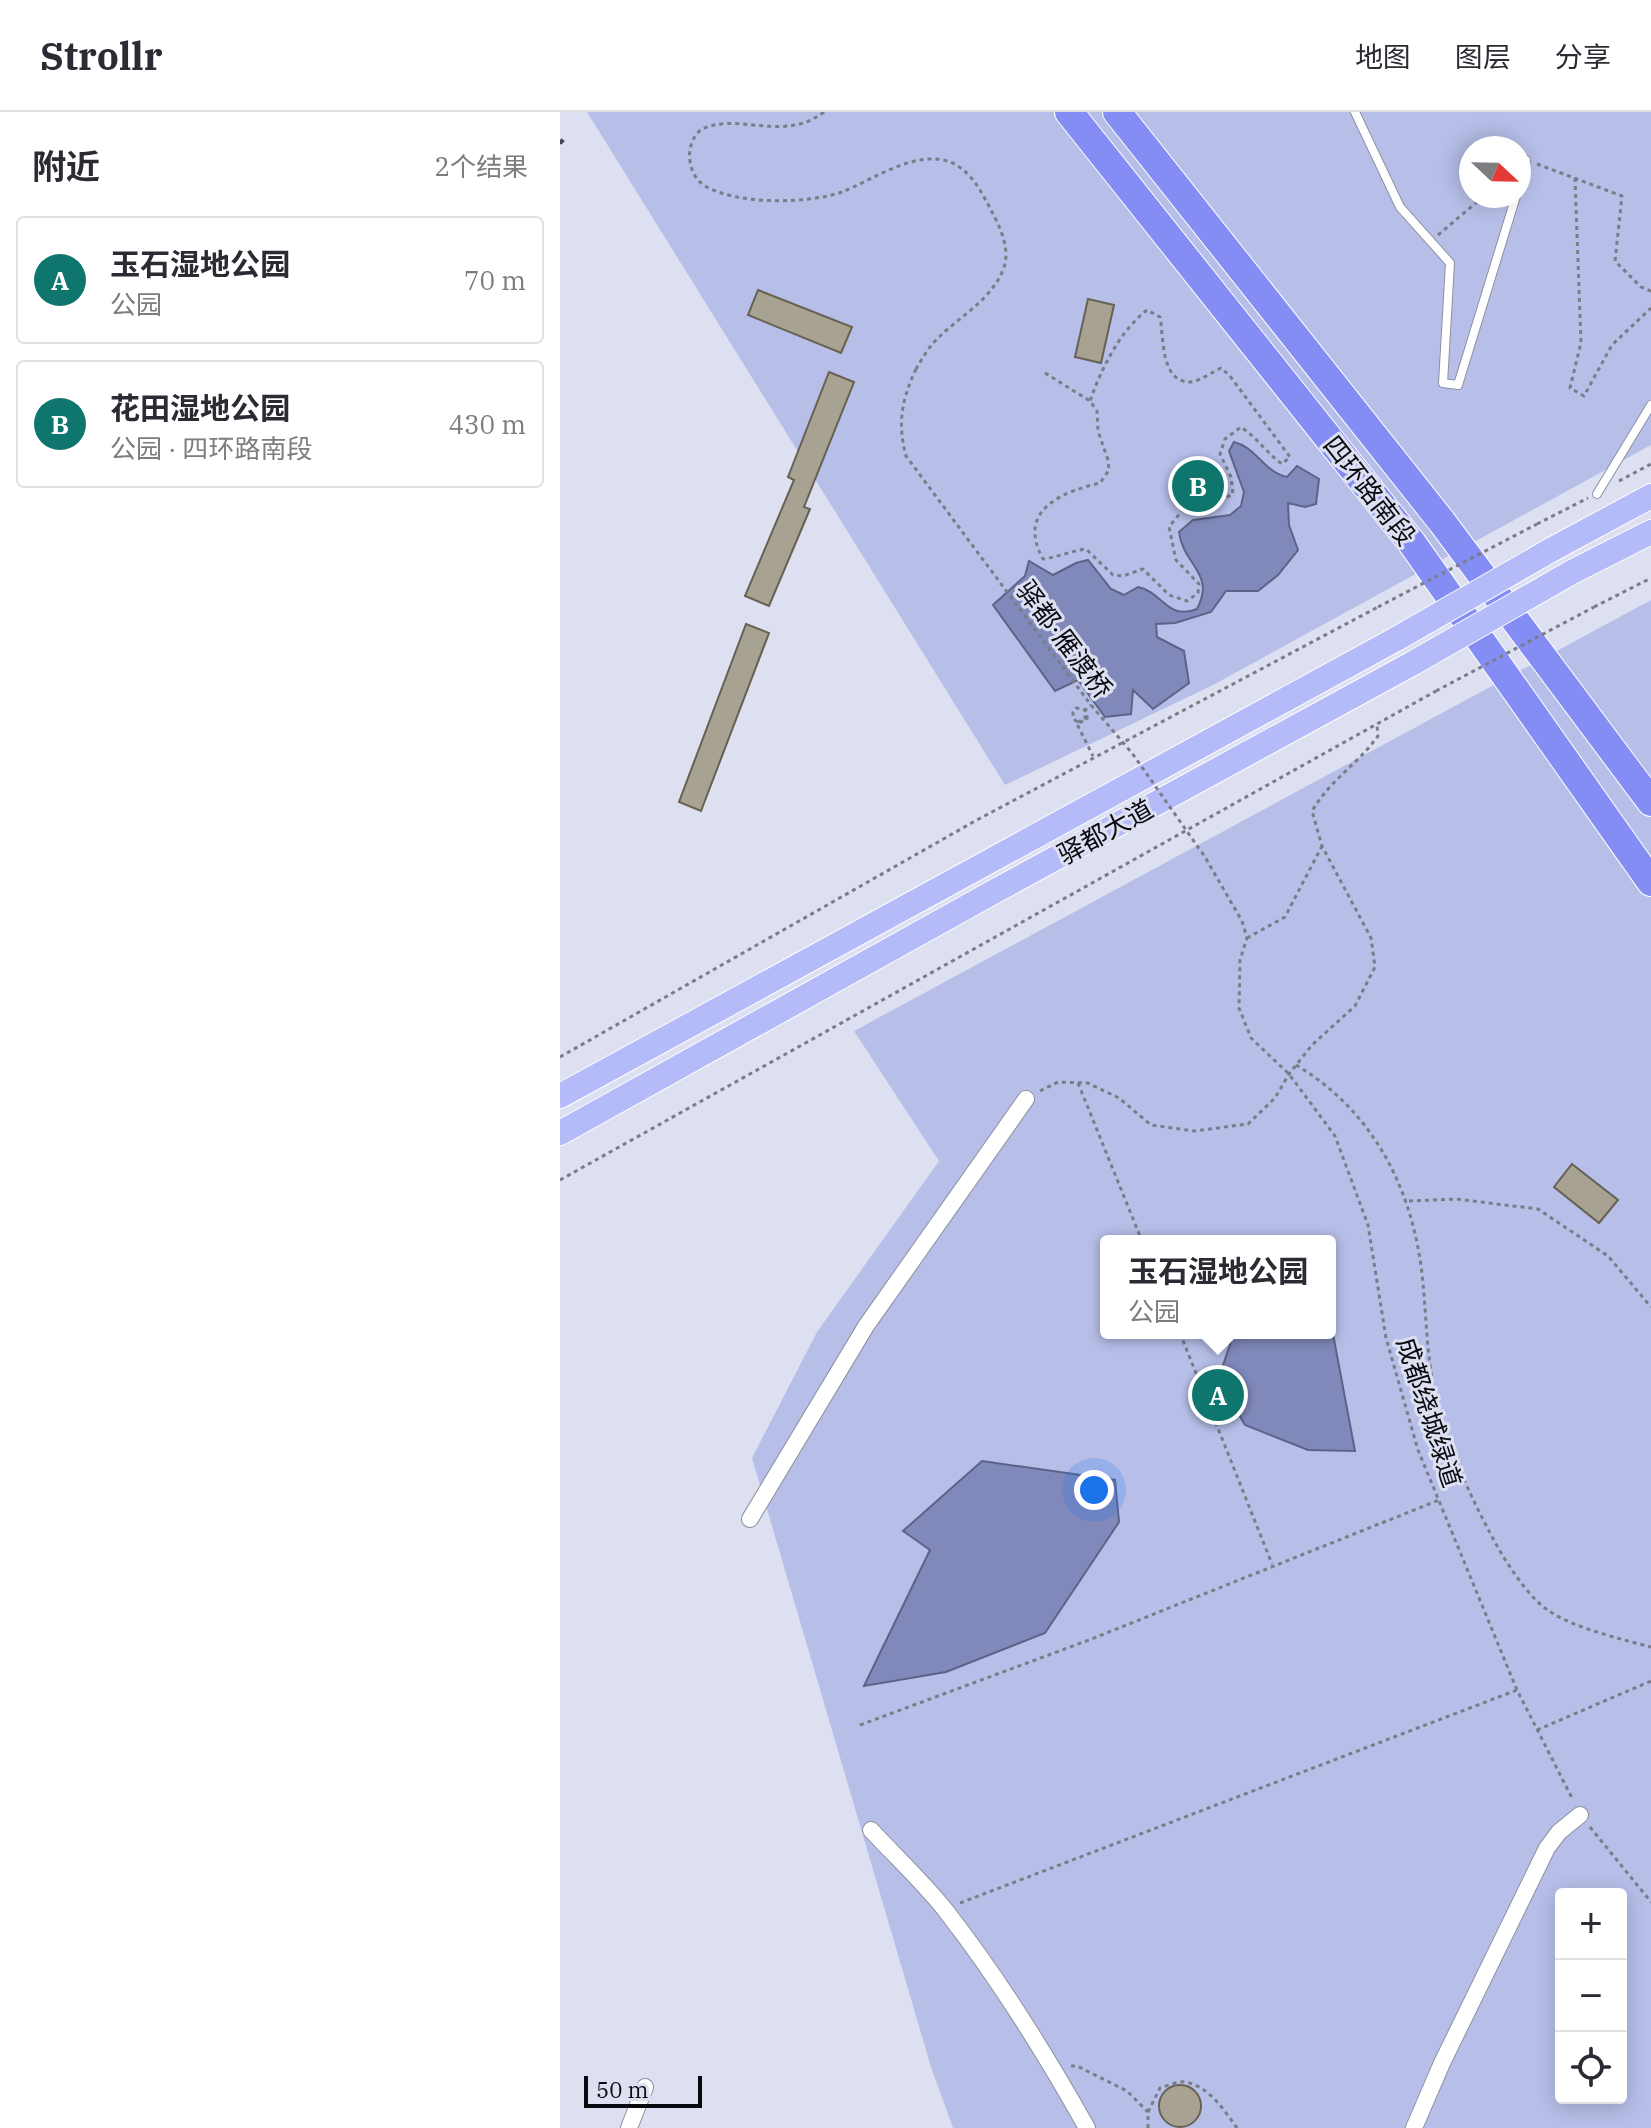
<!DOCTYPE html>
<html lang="zh">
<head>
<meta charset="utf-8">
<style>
	:root { --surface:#fff; --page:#f2f2f3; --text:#2b2b33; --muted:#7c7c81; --line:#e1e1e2; --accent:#0f766e }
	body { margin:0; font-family:"IBM Plex Serif","Noto Sans SC",serif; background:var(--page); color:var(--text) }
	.controls { position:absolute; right:24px; bottom:24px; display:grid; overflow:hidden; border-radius:8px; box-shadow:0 4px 20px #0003 }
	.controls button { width:72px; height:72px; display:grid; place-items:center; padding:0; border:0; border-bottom:2px solid var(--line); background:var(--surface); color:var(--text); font:40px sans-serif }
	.compass { position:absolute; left:899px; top:24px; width:72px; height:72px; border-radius:50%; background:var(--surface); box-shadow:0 4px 20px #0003; rotate:112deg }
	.scale { position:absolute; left:24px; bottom:20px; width:118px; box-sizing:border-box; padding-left:8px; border:4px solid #0a0b11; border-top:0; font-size:22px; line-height:28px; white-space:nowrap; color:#0a0b11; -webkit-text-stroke:6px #dde0f1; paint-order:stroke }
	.you { position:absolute; left:534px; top:1378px; width:28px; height:28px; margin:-20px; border:6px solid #fff; border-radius:50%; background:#1a73e8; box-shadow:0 0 0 12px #1a73e833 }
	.badge { display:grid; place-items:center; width:52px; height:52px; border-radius:50%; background:var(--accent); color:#fff; font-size:26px; font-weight:700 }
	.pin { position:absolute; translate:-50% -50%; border:4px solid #fff; box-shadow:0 2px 8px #0006 }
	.popup { position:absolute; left:540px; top:1123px; width:236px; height:104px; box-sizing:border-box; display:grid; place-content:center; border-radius:8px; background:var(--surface); filter:drop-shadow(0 2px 6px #0005); font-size:26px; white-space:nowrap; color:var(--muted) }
	.popup b { font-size:30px; color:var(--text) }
	.popup::after { content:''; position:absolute; left:50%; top:100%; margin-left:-16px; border:16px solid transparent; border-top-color:var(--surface) }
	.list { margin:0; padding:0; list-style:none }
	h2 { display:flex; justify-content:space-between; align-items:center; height:104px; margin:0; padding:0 32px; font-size:34px }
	h2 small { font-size:26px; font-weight:400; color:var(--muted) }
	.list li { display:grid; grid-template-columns:52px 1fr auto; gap:24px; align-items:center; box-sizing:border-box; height:128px; margin:0 16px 16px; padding:0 16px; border:2px solid var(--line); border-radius:8px }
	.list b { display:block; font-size:30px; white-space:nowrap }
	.list p { margin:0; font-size:26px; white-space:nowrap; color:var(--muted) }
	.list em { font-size:26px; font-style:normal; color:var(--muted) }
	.icon { flex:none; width:44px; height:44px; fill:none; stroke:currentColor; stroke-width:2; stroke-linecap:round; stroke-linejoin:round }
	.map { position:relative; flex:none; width:1091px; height:2016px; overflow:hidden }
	header { display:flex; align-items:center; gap:48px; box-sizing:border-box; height:112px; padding:0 40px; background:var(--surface); border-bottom:2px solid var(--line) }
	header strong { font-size:38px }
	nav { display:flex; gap:44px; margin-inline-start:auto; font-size:28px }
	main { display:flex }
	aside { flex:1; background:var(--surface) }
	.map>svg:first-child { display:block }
</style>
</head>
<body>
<header>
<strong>Strollr</strong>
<nav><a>地图</a><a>图层</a><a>分享</a></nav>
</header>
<main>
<aside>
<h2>附近<small>2个结果</small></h2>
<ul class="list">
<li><span class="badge">A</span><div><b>玉石湿地公园</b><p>公园</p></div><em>70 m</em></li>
<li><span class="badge">B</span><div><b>花田湿地公园</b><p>公园 · 四环路南段</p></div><em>430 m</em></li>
</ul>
</aside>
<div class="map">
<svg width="1091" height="2016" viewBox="0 0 1091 2016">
	<rect width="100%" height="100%" fill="#dde0f1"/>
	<path fill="#b7bfe9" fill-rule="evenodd" d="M 27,0 L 1091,0 L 1091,333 L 653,573 L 445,673 ZM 911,36 L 959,36 L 959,84 L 911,84 Z
		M 1091,488 L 1091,2016 L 393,2016 L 371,1955 L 192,1346 L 257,1220 L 379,1049 L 294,919 ZM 546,1129 L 770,1129 L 770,1221 L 546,1221 ZM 1001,1782 L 1061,1782 L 1061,1986 L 1001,1986 Z"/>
	<path fill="#8189bb" stroke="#5d6388" stroke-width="2" d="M 674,330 C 696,335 704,360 727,365 L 737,354 L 759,367 L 756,392 L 745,395 L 728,391 L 729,413 L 738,438 L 718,463 L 698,479 L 666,479 L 651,500 L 615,511 L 596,512 L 597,525 L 624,539 L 629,571 L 593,597 L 573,578 L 571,602 L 545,605 L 518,568 L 495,579 L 433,493 L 465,464 L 469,449 L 493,463 L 516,451 L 528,448 L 551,477 L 564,483 L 578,475 C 603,480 607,509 637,497 C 656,461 623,453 619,420 L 633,408 L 670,403 L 681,394 L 684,380 L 669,339 Z
		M 770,1206 L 795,1339 L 748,1338 L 685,1313 L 658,1268 L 674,1221 L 770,1221 Z
		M 422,1349 L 555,1368 L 559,1410 L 485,1521 L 386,1560 L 304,1574 L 370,1438 L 343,1419 Z"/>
	<path fill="#a8a292" stroke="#666152" stroke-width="2" d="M 198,178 L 292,215 L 281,241 L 188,203 Z
		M 528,187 L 554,193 L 541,251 L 515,245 Z
		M 269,260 L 294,270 L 244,395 L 250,397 L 209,494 L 185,484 L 234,368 L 228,365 Z
		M 186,512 L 209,521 L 141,699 L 119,690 Z
		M 1012,1052 L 1058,1088 L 1039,1111 L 994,1075 Z
		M599 1994a21 21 0 1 1 42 0a21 21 0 1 1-42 0Z"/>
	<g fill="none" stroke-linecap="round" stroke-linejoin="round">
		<g stroke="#8d91a0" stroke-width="10">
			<path id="lane" d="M 795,0 L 840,95 L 890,151 L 883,271 L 898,273 L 956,84
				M 959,73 L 966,48
				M 1037,382 L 1091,293"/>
		</g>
		<g stroke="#8d91a0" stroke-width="18">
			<path id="street" d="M 190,1407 L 306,1214 L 466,987
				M 311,1718 C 336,1745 364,1771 386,1799 C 439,1867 485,1941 527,2016
				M 69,2016 L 85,1975
				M 854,2016 L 882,1951 L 987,1736 L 999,1720 L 1020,1703"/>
		</g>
		<g stroke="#fff" stroke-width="26">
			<path id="primary" d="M 991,438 L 1091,384
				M 1012,460 L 1091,420
				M 0,984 L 838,526
				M 0,1021 L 437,778 L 855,550"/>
		</g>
		<g stroke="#fff" stroke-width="30">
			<path id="highway" d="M 509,0 L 852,431 L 1091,770
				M 557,0 L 882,410 L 1091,690"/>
		</g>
		<path stroke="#7a7c88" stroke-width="3" stroke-dasharray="4 4" stroke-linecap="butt" d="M 264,0 C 224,31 179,0 142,17 C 124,30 126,62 145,74 C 177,93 248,92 282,80 C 313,68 355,37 390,50 C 412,59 422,81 432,100 C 441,117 451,139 443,158 C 431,188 399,205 377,227 C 368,236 362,247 356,257
			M 977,52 L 1062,84 L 1055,149 L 1081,175 L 1091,179
			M 1015,66 L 1021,231 L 1010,276 L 1024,284 L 1052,233 L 1091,196
			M 878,123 L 924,84
			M 485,261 L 530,289 L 537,299 L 538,319 L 548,348 L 549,358 L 540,371 C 502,380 456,398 483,447 C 498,445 511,439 526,437 L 553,463 L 563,464 L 583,457 L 609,483 L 627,489 L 638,481 L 639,472 L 616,448 L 609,415 L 622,399 L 650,393 L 673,382 L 671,365 L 660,342 L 665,327 L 681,315 C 697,326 707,341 722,352 L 730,345 L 670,264 L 661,256 C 652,260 640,269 631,270 C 600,271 604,225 600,205 L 587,198 C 560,219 541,257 530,289
			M 1059,369 L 1091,352
			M 977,412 L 1028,386
			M 1034,495 L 1091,466
			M 517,610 L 513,606 L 513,600 L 516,596 L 523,597 L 527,600 L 527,607 L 517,612 L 533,644
			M 682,809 L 687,826 L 680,848 L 679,896 L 691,926 L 729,962 L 775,1024 L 808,1113 L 826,1226 L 858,1338 L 957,1578 L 1013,1688
			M 687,826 L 725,805 L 762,734
			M 0,945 L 415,709 L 818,495
			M 736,953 C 812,998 852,1075 862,1162 C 867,1206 866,1250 878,1294 C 889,1337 907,1377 928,1417 C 940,1441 965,1483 989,1499 C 1014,1516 1061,1527 1091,1535
			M 518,971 L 582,1129
			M 480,979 L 498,970 L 528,971 L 559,986 L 591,1013 L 634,1019 L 688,1012 L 715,986 L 729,962 L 752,933 L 795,894 L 815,855 L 811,826 L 762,734 L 752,699 C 771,667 797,653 818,624 L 817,613
			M 0,1068 L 876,579
			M 849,1089 L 896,1087 L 978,1097 L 1048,1144 L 1091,1195
			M 620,1221 L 712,1452
			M 300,1613 L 529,1528 L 879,1388
			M 977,1618 L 1091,1569
			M 1030,1715 L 1091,1790
			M 400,1791 L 957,1578
			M 511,1954 L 517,1954 L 567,1979 L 588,2000
			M 588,2016 L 588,2000 L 600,1976 C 607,1974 618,1969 625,1970 C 649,1974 664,1998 677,2016"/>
		<use href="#lane" stroke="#fff" stroke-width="8"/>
		<use href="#street" stroke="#fff" stroke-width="16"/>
		<use href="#primary" stroke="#b5bbf8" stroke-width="24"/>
		<use href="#highway" stroke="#838df3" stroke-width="28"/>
		<path stroke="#464751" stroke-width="5" stroke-dasharray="12 6" stroke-linecap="butt" d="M 0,28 L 3,31"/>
		<g stroke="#fff" stroke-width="26" stroke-linecap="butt">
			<path id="primary-bridge" d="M 838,526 L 991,438
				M 855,550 L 1012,460"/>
		</g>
		<path stroke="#7a7c88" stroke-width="3" stroke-dasharray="4 4" stroke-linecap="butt" d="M 356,257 C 342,287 337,311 346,344 L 531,593 L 572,641 L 645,745 L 682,809
			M 818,495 L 977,412
			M 876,579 L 1034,495
			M 517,610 L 525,607 L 525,598 L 531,593"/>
		<use href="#primary-bridge" stroke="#b5bbf8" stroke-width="24"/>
	</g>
	<g text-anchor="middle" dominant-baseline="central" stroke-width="6" stroke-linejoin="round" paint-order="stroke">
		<g font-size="26" fill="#0a0b11" stroke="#dde0f1">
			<text transform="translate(810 378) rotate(52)">四环路南段</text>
			<text transform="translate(505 527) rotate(53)">驿都·雁渡桥</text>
			<text transform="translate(545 719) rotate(-29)">驿都大道</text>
			<text transform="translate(870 1300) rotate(72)">成都绕城绿道</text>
		</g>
	</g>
</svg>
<div class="controls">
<button>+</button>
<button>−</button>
<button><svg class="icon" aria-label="locate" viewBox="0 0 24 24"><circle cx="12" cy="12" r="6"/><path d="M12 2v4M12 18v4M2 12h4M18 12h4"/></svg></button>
</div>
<svg class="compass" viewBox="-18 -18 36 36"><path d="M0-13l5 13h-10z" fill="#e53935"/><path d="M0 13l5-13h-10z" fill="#7c7c81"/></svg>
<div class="scale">50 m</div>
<div class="you"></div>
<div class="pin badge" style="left:658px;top:1283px">A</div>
<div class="popup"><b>玉石湿地公园</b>公园</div>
<div class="pin badge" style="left:638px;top:374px">B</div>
</div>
</main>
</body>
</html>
